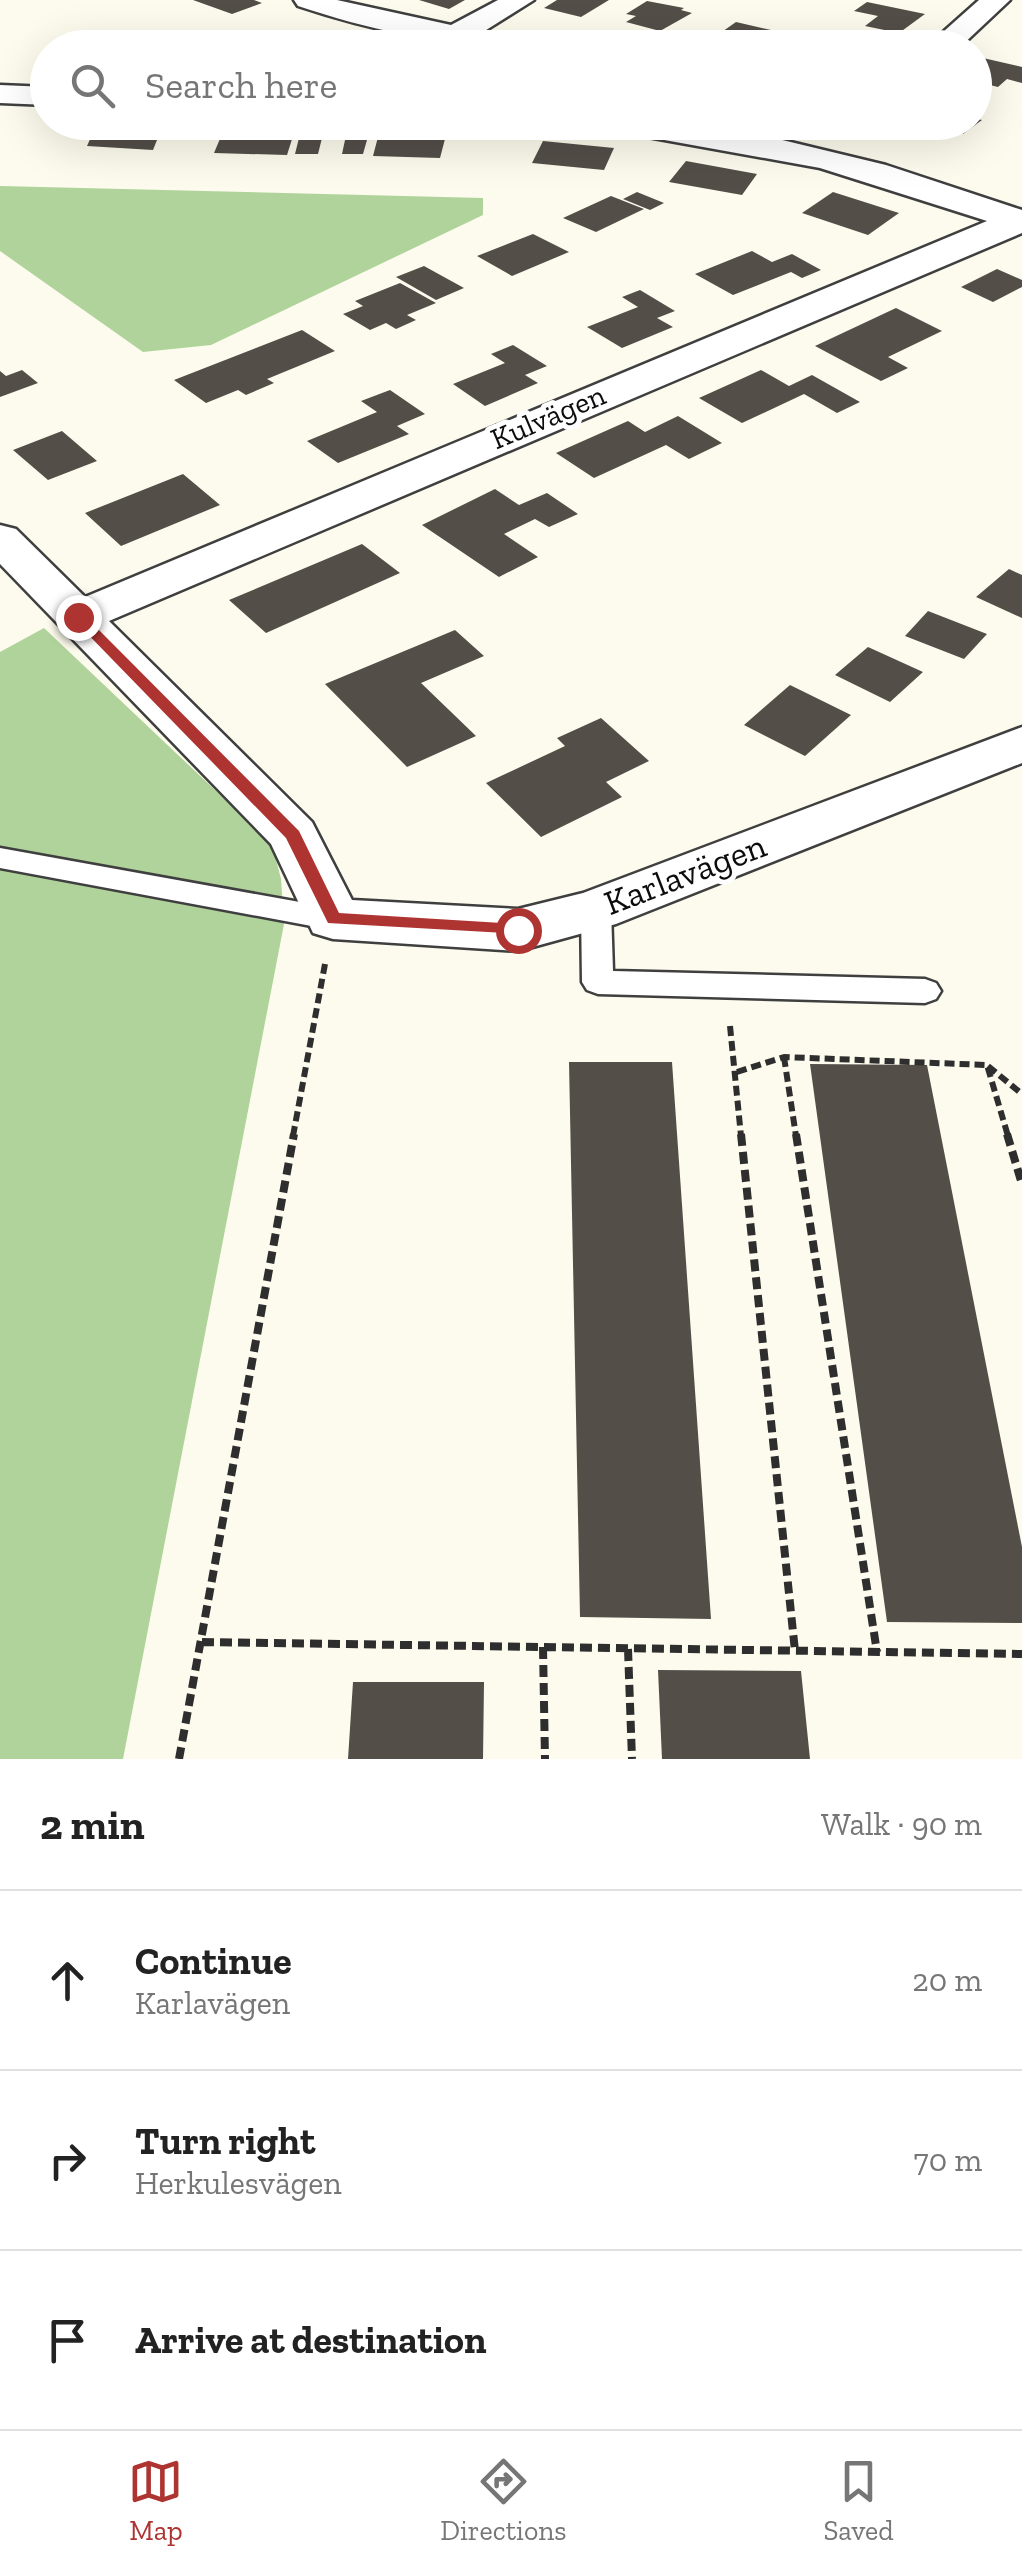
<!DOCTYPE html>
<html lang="en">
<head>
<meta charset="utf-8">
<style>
	:root { --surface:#fff; --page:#f6f6f6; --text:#222; --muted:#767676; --line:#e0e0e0; --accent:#ae3432 }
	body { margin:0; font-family:"Zilla Slab",serif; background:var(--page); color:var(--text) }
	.stop { position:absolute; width:30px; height:30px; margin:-22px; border:8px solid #ae3432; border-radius:50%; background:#fff }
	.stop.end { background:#ae3432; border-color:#fff; box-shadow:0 2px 10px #0008 }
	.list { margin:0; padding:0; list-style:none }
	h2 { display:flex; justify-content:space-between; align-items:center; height:130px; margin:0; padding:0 40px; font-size:42px }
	h2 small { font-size:32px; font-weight:400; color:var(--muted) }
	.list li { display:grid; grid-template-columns:65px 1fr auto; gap:30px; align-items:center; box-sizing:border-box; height:180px; padding:0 40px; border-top:2px solid var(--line) }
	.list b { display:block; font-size:38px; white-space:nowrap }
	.list p { margin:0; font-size:32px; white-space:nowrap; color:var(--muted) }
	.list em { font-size:32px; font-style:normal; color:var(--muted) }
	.icon { flex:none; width:55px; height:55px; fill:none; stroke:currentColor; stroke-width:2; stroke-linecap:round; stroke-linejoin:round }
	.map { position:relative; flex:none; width:1022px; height:1759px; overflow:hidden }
	.search { position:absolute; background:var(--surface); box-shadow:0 10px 40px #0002; left:30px; right:30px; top:30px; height:110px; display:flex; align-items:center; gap:25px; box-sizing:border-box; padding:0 35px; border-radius:55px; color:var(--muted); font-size:38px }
	.sheet { height:670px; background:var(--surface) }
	nav { display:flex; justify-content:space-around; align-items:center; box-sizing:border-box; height:140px; border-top:2px solid var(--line); background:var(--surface); font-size:28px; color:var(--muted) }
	nav a { display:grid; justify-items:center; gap:5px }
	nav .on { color:var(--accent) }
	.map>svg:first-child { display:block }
</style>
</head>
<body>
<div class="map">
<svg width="1022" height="1759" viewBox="0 0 1022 1759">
	<rect width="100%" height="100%" fill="#fdfbed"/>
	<path fill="#b0d39b" d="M 0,186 L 483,198 L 483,215 L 211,345 L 143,352 L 0,251 Z
		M 44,628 L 272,844 L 281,879 L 284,924 L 123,1759 L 0,1759 L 0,652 Z"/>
	<path fill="#544e49" d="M 193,0 L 254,0 L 262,3 L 232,14 Z
		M 419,0 L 465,0 L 449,9 Z
		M 557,0 L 609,0 L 581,17 L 544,8 Z
		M 647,1 L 684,8 L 681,10 L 692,13 L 660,31 L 626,22 L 636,16 L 626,14 Z
		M 867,2 L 925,14 L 899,33 L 865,26 L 878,16 L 854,11 Z
		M 736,22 L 771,30 L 746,48 L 709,41 Z
		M 983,58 L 1022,67 L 1022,83 L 1007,79 L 998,87 L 974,81 L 974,65 Z
		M 974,118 L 982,120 L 963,134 L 927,124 L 974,122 Z
		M 95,128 L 130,129 L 127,135 L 159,135 L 153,150 L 87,146 Z
		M 222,134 L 293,136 L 287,155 L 214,153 Z
		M 300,134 L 323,134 L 318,154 L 295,154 Z
		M 378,137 L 445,139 L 440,158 L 373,156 Z
		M 345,140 L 367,140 L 363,154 L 342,154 Z
		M 543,141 L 614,148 L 604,170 L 532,163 Z
		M 686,161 L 757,174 L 742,195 L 669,182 Z
		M 637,192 L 664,203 L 650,210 L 623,199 Z
		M 833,192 L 899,213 L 868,235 L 802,213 Z
		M 611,196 L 644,209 L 596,232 L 563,218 Z
		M 533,234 L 569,252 L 512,276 L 477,256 Z
		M 752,251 L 772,262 L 792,254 L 821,270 L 802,278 L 791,272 L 733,295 L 695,274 Z
		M 424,266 L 464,288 L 436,300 L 396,277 Z
		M 997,269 L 1022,280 L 1022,287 L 993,302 L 961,287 Z
		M 400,283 L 436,303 L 407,315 L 416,320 L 396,329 L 386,323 L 370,330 L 343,314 L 363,306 L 355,301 Z
		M 640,290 L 675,311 L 657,318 L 673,327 L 622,348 L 587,327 L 638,307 L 622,297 Z
		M 896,308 L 942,331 L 888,357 L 908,368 L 881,381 L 815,346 Z
		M 302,330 L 335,351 L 267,379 L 274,383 L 246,395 L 238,390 L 206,403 L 174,380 Z
		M 513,345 L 547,366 L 525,375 L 538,383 L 485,406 L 453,384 L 505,363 L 491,354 Z
		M 22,370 L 38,383 L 0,397 L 0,371 L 6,376 Z
		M 761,370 L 789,386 L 812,375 L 860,402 L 837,413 L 804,394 L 742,423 L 699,398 Z
		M 390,390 L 425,414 L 397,426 L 409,434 L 338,463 L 307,441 L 377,412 L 361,401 Z
		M 678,416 L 722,443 L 689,459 L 666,445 L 594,478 L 556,453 L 628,421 L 645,432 Z
		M 62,431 L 97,461 L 48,480 L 13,450 Z
		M 183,474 L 220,505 L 121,546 L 85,513 Z
		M 495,489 L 519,505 L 547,493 L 578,514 L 549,527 L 535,519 L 504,534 L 538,557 L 499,577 L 422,525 Z
		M 362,544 L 400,573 L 266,633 L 229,600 Z
		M 1009,569 L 1022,575 L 1022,618 L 976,597 Z
		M 928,611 L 987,634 L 964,659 L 905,636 Z
		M 455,630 L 484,656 L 421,683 L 476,736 L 407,767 L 325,684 Z
		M 868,647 L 923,672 L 890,702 L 835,675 Z
		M 790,685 L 851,715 L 805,756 L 744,725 Z
		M 601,718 L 649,761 L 606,782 L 622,797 L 541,837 L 486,783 L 565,746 L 557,738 Z
		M 569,1062 L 672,1062 L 711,1619 L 580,1617 Z
		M 810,1064 L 927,1065 L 1022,1547 L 1022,1623 L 887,1622 Z
		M 658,1670 L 801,1671 L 810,1759 L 662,1759 Z
		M 353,1682 L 484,1682 L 483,1759 L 348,1759 Z"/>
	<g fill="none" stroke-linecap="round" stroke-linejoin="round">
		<g stroke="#3f3f3f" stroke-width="5">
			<path id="lane" d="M 0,848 L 333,908 L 344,911 L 348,919 L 344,927 L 333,930 L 0,868 Z
				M 596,899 L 607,902 L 611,910 L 613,971 L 925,979 L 936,983 L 941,991 L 936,999 L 925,1003 L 598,994 L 587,990 L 582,982 L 581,910 L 585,902 Z"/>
		</g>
		<g stroke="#3f3f3f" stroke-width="5">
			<path id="street" d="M 294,0 L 337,0 L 451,25 L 498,0 L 534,0 L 483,32 L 532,42 L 536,48 C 453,48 376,32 298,6 Z
				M 979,0 L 1010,0 L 959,48 L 925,48 Z
				M 0,85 L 48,87 L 48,105 L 0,103 Z
				M 604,122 L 690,122 L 774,138 L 886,165 L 1022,210 L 1022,233 L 109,621 L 312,822 L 352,900 L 518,909 L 583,893 L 1022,727 L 1022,763 L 616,924 L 518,951 L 333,939 L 313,933 L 271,844 L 0,564 L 0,525 L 16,529 L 85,597 L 987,221 L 820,168 L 620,132 L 609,129 Z"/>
		</g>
		<path stroke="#2e2e2e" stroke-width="6" stroke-dasharray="10 5" stroke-linecap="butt" d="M 730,1026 L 741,1136
			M 784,1057 L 796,1136
			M 988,1066 L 1022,1094
			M 737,1072 L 784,1057 L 987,1065 L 1008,1136
			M 293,1136 L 325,964"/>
		<path stroke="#2e2e2e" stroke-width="8" stroke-dasharray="12 6" stroke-linecap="butt" d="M 741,1134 L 795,1651
			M 796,1134 L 877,1652
			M 1007,1134 L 1022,1184
			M 202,1642 L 1022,1654
			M 543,1647 L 545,1759
			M 628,1649 L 632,1759
			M 179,1759 L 294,1134"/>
		<use href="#lane" fill="#fff" fill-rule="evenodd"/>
		<use href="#street" fill="#fff" fill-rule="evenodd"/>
	</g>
	<path fill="#ae3432" d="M 74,614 L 83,614 L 299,831 L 339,913 L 518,924 L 527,930 L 524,934 L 328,923 L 286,838 L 74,620 Z"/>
	<g text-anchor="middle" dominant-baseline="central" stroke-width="10" stroke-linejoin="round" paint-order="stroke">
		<g font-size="30" fill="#0c0c0c" stroke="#fff">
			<text transform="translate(548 417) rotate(-23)">Kulvägen</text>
		</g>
		<g font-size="35" fill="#0c0c0c" stroke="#fff">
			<text transform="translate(685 874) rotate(-21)">Karlavägen</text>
		</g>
	</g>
</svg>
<div class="stop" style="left:518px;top:930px"></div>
<div class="stop end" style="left:78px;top:617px"></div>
<div class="search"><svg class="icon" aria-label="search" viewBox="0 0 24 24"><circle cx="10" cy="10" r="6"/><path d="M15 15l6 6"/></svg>Search here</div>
</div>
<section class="sheet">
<h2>2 min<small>Walk · 90 m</small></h2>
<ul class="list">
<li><svg class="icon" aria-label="ahead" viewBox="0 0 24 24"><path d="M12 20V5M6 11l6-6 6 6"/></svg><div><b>Continue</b><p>Karlavägen</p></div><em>20 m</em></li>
<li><svg class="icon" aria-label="right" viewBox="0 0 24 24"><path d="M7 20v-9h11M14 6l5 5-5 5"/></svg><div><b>Turn right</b><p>Herkulesvägen</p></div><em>70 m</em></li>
<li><svg class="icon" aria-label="arrive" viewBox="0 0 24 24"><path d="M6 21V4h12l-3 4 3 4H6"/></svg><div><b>Arrive at destination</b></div></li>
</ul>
</section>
<nav>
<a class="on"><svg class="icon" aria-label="map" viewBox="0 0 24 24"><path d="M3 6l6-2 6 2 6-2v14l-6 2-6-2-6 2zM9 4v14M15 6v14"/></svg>Map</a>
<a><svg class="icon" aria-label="directions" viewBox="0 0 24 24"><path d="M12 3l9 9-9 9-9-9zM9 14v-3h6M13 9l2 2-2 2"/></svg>Directions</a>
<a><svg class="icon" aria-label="saved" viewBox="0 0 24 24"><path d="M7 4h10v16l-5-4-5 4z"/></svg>Saved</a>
</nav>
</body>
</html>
